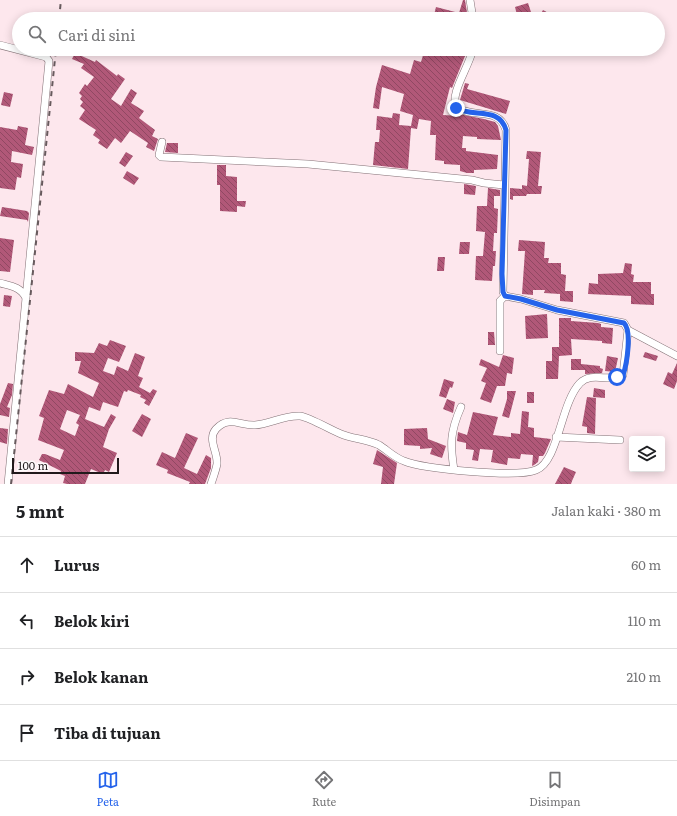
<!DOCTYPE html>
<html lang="id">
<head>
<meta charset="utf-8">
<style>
	:root { --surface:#fff; --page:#f2f2f2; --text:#202124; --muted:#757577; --line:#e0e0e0; --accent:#2563eb }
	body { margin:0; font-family:Literata,serif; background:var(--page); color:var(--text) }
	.controls { position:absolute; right:12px; bottom:12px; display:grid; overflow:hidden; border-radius:4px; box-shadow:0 2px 10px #0003 }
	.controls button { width:36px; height:36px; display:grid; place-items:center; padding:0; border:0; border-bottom:1px solid var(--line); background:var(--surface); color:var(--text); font:20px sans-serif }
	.scale { position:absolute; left:12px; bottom:10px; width:107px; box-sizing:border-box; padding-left:4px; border:2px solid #21191b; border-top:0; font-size:11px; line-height:14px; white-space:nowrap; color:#21191b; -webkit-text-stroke:3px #fefafb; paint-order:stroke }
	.stop { position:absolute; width:12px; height:12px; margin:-9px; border:3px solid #2563eb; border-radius:50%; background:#fff }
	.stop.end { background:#2563eb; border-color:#fff; box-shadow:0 1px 4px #0008 }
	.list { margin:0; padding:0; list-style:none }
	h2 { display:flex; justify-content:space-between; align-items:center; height:52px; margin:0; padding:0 16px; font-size:17px }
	h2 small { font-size:13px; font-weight:400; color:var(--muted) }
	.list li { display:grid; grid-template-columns:26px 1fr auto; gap:12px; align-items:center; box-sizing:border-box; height:56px; padding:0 16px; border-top:1px solid var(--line) }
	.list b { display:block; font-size:15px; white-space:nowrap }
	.list em { font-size:13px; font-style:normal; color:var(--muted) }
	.icon { flex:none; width:22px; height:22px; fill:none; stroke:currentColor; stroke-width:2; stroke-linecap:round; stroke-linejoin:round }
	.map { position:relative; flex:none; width:677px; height:484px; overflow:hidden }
	.search { position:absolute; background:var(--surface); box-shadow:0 2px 10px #0003; left:12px; right:12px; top:12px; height:44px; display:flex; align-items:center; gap:10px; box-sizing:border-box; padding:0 14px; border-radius:22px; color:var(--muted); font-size:15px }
	.sheet { height:276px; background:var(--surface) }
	nav { display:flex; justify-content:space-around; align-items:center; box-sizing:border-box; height:56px; border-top:1px solid var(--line); background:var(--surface); font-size:11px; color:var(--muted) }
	nav a { display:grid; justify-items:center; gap:2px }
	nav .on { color:var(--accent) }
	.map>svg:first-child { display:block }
</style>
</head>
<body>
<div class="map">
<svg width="677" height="484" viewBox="0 0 677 484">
	<defs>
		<pattern id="building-back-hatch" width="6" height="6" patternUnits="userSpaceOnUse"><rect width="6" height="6" fill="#b15878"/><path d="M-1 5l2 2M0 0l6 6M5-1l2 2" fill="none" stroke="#904862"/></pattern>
	</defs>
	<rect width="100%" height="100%" fill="#fde7ed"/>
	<path fill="url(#building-back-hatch)" fill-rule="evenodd" d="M 463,0 L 465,0 L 468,19 L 446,19 L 434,15 L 436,7 L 459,13 Z
		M 528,3 L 532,15 L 523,18 L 522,14 L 517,15 L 515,7 Z
		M 543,10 L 559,19 L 538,19 Z
		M 376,49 L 397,49 L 395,56 L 376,51 Z
		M 435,49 L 460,49 L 459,54 L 465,56 L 452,88 L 450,87 L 443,115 L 459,116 L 459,114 L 484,119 L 495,122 L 498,126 L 501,140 L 477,139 L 477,137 L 463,136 L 462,148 L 466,148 L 466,151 L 498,155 L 497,169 L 474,170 L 474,173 L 467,173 L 460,171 L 460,165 L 444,164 L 444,161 L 435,160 L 436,135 L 430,135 L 431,121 L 419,119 L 417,129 L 411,128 L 408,169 L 373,165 L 375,142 L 379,142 L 380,130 L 376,130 L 377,116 L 392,118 L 393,113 L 400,114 L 399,125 L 411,126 L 413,115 L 400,111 L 404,94 L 382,87 L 379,109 L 373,108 L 376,87 L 382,65 L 410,74 L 414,60 L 421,62 L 424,52 L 434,55 Z
		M 75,53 L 95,62 L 96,60 L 117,76 L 118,74 L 125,79 L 111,99 L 121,106 L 131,89 L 137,93 L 131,103 L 144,111 L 139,118 L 155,130 L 152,136 L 158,139 L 154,151 L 146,147 L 148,143 L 130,131 L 121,143 L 115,138 L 107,149 L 98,143 L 100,140 L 93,135 L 96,130 L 79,119 L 85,110 L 80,106 L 83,102 L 80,99 L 82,96 L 79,93 L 85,84 L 87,86 L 94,77 L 81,68 L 84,64 L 72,59 Z
		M 465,83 L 469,84 L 467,89 L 510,101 L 506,114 L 460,100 Z
		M 4,92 L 13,94 L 10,107 L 1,105 Z
		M 18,126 L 28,128 L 25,145 L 34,147 L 32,155 L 12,151 L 11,162 L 23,164 L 21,178 L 17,177 L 15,190 L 0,188 L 0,127 L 17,130 Z
		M 167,143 L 178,143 L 178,153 L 165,152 Z
		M 527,151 L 541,152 L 538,186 L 542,186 L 541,194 L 527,194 L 526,196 L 513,196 L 513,200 L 510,199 L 510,188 L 522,189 L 522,185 L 527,186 L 529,159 L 526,159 Z
		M 126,152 L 133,156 L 125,167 L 119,163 Z
		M 217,165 L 226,165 L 226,176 L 237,177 L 237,201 L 246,201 L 245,207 L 237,206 L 237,212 L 220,211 L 220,185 L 217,185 Z
		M 127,171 L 139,178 L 134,185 L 123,178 Z
		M 464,184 L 476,186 L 475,195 L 464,194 Z
		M 488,188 L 500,190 L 500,196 L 494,196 L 494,208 L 498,209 L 497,233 L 494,233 L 493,251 L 496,251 L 495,266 L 493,266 L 492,281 L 475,280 L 476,256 L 483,256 L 485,232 L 476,231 L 477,206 L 487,206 Z
		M 2,207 L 27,211 L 29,213 L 28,222 L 27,220 L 0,216 Z
		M 0,238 L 14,240 L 10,272 L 0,271 Z
		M 519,240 L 545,242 L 544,258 L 549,258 L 548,263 L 561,263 L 561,274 L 566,275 L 565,291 L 573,291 L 573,302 L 560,301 L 560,294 L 544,293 L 545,290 L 533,290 L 533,295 L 522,294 L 525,251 L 518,251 Z
		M 460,242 L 470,242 L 469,254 L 459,254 Z
		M 438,257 L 445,257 L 444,271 L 437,271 Z
		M 625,263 L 632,264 L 631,274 L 634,275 L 633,282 L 651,282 L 651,294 L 654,294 L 654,305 L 631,304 L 631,296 L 588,294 L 589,283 L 598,284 L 598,274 L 623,273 Z
		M 4,295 L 12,296 L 10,307 L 3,306 Z
		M 547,314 L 548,338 L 526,339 L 525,316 Z
		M 559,318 L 571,318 L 571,321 L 598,323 L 601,324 L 601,327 L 613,328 L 612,344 L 602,343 L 602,341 L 571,339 L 572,355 L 559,356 L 558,379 L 546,379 L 546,361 L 552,361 L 552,347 L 559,347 Z
		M 488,332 L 494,332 L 495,345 L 488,345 Z
		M 110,340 L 126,346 L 119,362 L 108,358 L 103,371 L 114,375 L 117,366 L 128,371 L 135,353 L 145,357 L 138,376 L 143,378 L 139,387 L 150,393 L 153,389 L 157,391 L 149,406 L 144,403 L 146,400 L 140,397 L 141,395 L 128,390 L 127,392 L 124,391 L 118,407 L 103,402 L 100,411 L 89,407 L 85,419 L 104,427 L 111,414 L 116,417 L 109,429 L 103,447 L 117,453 L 109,472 L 105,470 L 103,474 L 91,469 L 85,484 L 67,484 L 63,483 L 65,476 L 60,474 L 61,471 L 39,460 L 42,454 L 45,454 L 60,460 L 64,450 L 38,440 L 44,418 L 39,416 L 49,390 L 64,394 L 68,384 L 93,397 L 99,383 L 78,373 L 81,361 L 75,361 L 75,352 L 94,353 L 99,343 L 107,346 ZM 67,410 L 80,415 L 76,423 L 79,425 L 75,436 L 60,429 Z
		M 645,352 L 658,356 L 656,361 L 643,357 Z
		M 503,355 L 514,358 L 512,374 L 507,373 L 505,386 L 497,386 L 491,403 L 480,399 L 486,383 L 481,381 L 487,368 L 479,365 L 481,359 L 499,367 Z
		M 607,356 L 618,358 L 615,372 L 605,371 Z
		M 571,359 L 581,359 L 581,364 L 600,366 L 600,368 L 603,369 L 602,373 L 585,374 L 585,370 L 571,370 Z
		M 677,363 L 677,381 L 674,389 L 663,384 L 668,372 L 672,374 Z
		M 444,379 L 454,382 L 452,388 L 450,387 L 446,398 L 439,396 Z
		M 8,383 L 13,384 L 12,395 L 7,407 L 10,408 L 9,417 L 0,415 L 0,404 Z
		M 594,388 L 605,390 L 605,398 L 593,397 Z
		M 507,391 L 516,391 L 509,418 L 502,416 L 507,399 Z
		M 527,392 L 534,392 L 534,403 L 527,403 Z
		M 587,397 L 596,398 L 595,434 L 587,433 L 587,427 L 582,426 Z
		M 447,399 L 455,402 L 453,413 L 443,409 Z
		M 522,411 L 529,412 L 528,427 L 534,428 L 534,437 L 551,439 L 545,453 L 543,456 L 539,456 L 538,462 L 534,465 L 532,466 L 533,455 L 521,454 L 520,459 L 508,458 L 507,465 L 491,462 L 493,450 L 480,449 L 478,461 L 472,460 L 474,450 L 466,449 L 466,443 L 457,441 L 458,432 L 467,435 L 473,412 L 498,417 L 493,435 L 511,437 L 511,433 L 520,434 Z
		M 142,414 L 151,419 L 142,437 L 132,431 Z
		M 0,428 L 8,429 L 7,444 L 0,442 Z
		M 427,428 L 428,439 L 446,446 L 442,458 L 430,454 L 432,448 L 420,449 L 420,446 L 404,445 L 404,429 Z
		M 186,433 L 198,438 L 184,468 L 197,474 L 206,455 L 211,458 L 211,468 L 205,484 L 189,484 L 190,482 L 167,473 L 168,470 L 156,465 L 162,452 L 175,458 Z
		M 377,450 L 397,463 L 394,484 L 381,484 L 383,467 L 373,464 Z
		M 564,467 L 576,472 L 572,481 L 571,484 L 555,484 Z"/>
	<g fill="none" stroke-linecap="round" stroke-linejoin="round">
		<g stroke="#837176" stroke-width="8">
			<path id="minor" d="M 470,0 L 473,19
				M 0,45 L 46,57 L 49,61 L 26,298
				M 162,142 L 159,155 L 161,157 L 308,164 L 472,180 L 484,183 L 504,185
				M 0,283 C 11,286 21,287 26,298 L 8,484
				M 628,330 L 677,356
				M 500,351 L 500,301 L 505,296
				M 556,437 L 620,440
				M 454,470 C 450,444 450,432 461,407
				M 211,484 C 213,478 216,470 217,464 C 218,452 207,439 216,429 C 229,415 240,426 255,425 C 270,424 284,415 300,416 C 309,417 331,430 341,434 C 353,439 367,439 379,445 C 387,450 395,458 404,461 C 424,469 517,478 536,470 C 559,461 560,404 580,383 C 592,371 610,383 623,375 L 628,330 L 624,323 L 557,310 L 521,299 L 505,296 L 503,292 L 506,130 C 499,106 473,119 456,107 C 450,93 469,67 473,49"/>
		</g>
		<use href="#minor" stroke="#fff" stroke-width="7"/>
		<path stroke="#675a5d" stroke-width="2" stroke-dasharray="5 5" stroke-linecap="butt" d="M 59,19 L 61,0
			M 11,484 L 56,49"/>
	</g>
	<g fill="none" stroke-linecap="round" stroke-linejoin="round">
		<path stroke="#2563eb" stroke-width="5" d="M 456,108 C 473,118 499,106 506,130 L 502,274 L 503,292 L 505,296 L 521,299 L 557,310 L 624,323 C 632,331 627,364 623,375 L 617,377"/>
	</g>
</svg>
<div class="controls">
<button><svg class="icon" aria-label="layers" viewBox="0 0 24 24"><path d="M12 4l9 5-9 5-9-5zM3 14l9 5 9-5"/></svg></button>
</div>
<div class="scale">100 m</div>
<div class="stop" style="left:617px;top:377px"></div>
<div class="stop end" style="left:456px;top:108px"></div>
<div class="search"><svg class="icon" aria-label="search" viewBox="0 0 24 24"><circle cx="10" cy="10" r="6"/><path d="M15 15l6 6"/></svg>Cari di sini</div>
</div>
<section class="sheet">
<h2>5 mnt<small>Jalan kaki · 380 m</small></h2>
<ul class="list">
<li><svg class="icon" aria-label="ahead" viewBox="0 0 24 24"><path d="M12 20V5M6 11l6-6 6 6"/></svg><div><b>Lurus</b></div><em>60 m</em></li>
<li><svg class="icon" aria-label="left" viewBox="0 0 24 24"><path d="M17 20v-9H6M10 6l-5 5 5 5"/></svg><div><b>Belok kiri</b></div><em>110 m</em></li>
<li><svg class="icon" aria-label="right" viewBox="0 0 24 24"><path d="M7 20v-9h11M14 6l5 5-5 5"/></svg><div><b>Belok kanan</b></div><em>210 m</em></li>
<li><svg class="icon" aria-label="arrive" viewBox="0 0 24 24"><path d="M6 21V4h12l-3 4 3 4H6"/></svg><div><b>Tiba di tujuan</b></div></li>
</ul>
</section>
<nav>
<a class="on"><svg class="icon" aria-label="map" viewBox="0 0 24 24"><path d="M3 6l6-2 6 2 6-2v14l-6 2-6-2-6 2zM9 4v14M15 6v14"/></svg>Peta</a>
<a><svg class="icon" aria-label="directions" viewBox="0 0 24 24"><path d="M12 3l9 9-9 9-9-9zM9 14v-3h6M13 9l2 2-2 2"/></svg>Rute</a>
<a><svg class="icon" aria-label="saved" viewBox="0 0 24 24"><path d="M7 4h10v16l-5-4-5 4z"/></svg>Disimpan</a>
</nav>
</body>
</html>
